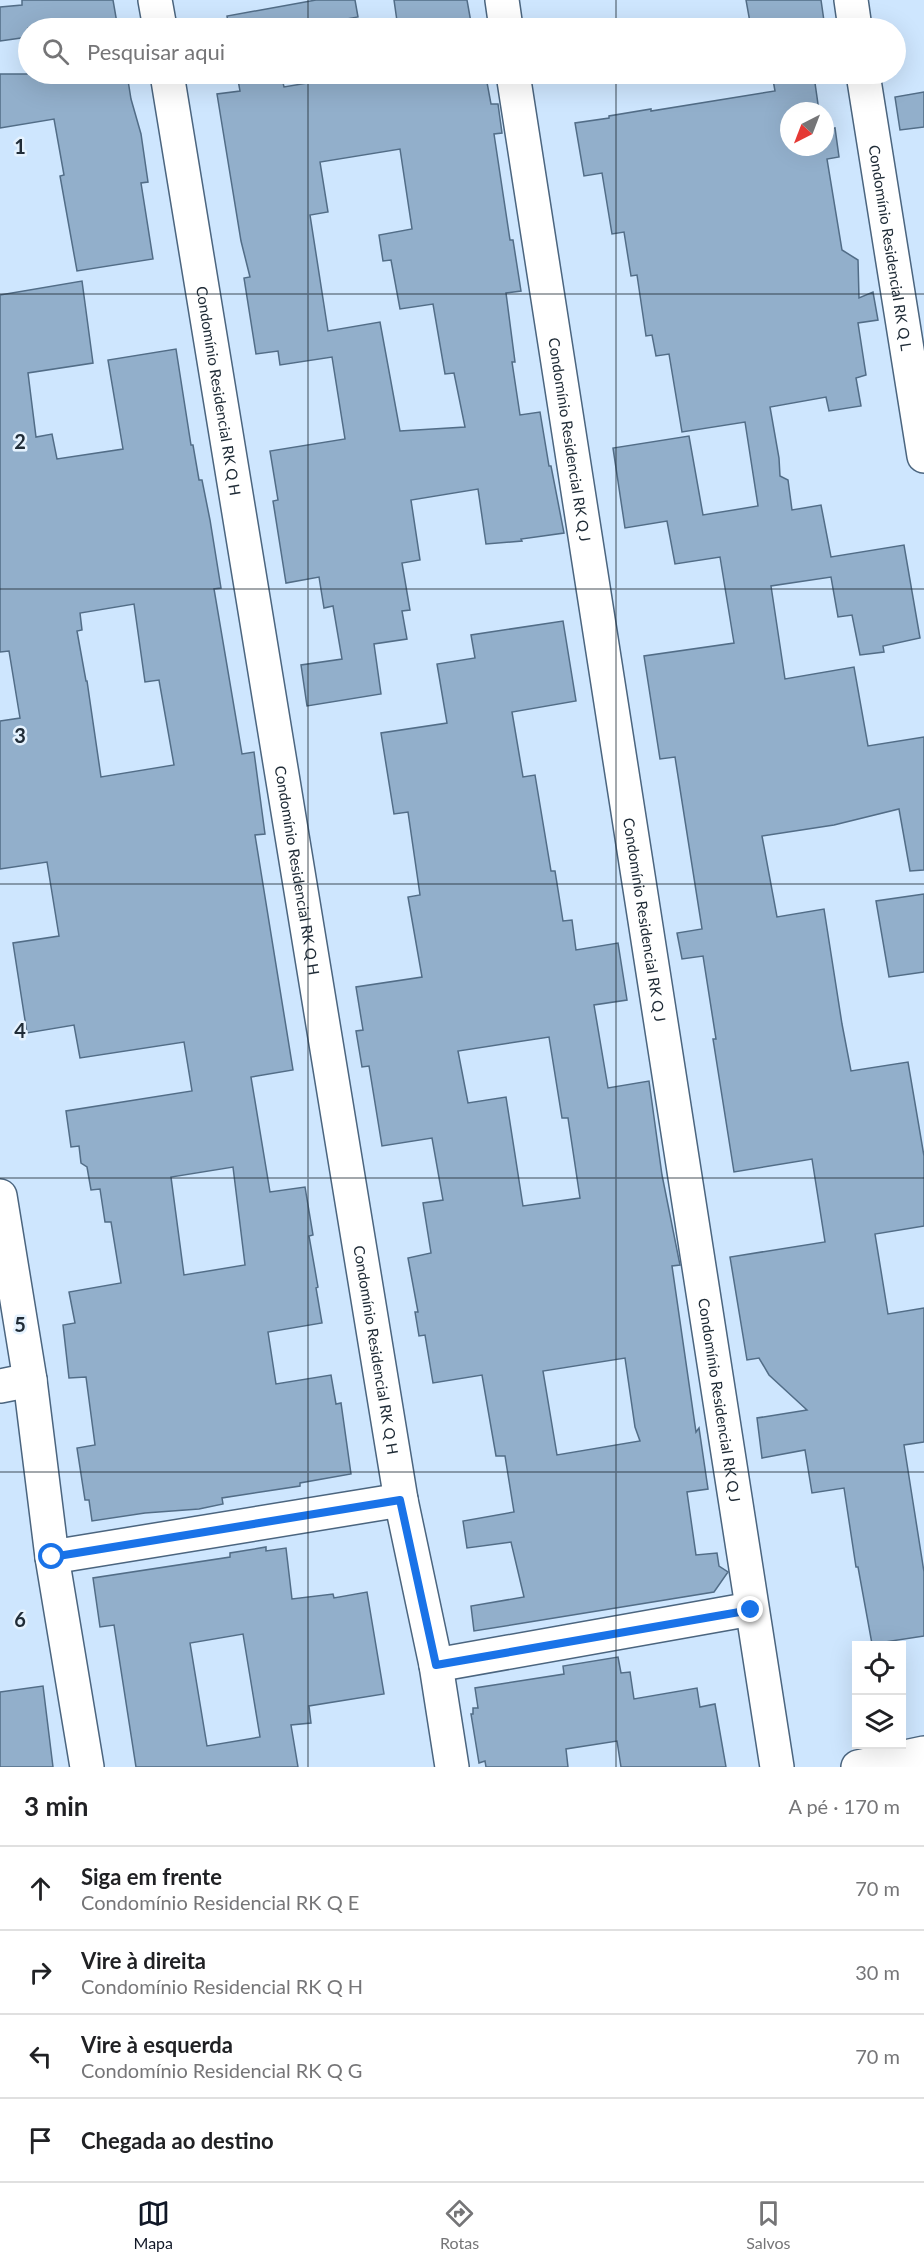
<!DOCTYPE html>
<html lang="pt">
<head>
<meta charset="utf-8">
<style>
	:root { --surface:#fff; --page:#f2f2f2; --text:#202124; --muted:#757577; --line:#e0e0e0; --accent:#111827 }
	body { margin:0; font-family:Lato,sans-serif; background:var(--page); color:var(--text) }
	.controls { position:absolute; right:18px; bottom:18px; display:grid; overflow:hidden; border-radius:0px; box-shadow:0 6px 24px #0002 }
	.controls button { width:54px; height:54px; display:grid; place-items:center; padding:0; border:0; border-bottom:2px solid var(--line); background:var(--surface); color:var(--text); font:30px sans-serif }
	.compass { position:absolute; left:780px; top:102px; width:54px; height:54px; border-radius:50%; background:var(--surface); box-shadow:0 6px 24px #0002; rotate:222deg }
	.stop { position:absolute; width:18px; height:18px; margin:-14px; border:4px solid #1a73e8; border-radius:50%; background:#fff }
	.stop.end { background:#1a73e8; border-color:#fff; box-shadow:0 2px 6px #0008 }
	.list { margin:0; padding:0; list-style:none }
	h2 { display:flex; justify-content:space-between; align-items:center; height:78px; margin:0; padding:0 24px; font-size:26px }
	h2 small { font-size:20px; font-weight:400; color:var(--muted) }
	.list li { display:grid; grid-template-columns:39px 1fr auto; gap:18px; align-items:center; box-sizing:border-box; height:84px; padding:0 24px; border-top:2px solid var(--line) }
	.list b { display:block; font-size:22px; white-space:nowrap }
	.list p { margin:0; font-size:20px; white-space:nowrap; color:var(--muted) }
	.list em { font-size:20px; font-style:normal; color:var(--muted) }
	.icon { flex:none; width:33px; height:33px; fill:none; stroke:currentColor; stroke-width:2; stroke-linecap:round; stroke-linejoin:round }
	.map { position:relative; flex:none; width:924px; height:1767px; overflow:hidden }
	.search { position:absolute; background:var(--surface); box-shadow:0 6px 24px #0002; left:18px; right:18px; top:18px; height:66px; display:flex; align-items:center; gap:15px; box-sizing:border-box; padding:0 21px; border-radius:33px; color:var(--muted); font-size:22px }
	.sheet { height:414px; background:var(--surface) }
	nav { display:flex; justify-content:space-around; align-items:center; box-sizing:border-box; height:84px; border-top:2px solid var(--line); background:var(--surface); font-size:16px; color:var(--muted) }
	nav a { display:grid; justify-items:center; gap:3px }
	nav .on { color:var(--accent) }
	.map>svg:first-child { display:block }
</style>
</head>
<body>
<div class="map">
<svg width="924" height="1767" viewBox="0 0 924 1767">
	<rect width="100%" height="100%" fill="#cee6fe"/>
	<path fill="#92afcb" stroke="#526d87" stroke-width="1.5" fill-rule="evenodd" d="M 22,0 L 113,0 L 117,23 L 81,28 L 28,28 L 28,37 L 0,41 L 0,7 L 22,5 Z
		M 316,0 L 355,0 L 358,17 L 296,28 L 229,28 L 227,16 Z
		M 394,0 L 467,0 L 472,28 L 398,28 Z
		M 746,0 L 821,0 L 825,28 L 751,28 Z
		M 0,74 L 127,74 L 131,99 L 141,134 L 148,182 L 141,183 L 153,259 L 77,271 L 60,176 L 64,175 L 54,119 L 0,128 Z
		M 237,74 L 281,74 L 284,87 L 343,77 L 343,74 L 455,74 L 457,81 L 486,77 L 491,104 L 498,104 L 502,133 L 494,134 L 510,240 L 513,240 L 521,291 L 506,293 L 515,362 L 512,362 L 520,415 L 540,412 L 549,466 L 551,466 L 564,533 L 521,539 L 522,541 L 486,544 L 478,489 L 411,500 L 420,560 L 402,563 L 410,610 L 402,611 L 407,639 L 374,644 L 381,694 L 307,706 L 301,665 L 342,659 L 333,606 L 324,608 L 319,577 L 286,583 L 273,501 L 278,500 L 270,451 L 345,439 L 332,357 L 280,365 L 278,351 L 256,354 L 244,278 L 250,277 L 241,241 L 217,94 L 240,91 ZM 400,149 L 412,229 L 379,235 L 383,261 L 391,260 L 400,309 L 433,304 L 445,374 L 454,373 L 465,427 L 400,431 L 380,322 L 328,331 L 310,215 L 328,212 L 320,162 Z
		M 772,74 L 817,74 L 814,76 L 819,111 L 789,111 L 789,147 L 825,147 L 825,130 L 835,128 L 839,157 L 827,159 L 842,250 L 858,260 L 859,298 L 873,292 L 878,320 L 858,323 L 866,375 L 856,378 L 861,406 L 829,411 L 826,397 L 770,407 L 779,458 L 780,476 L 788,480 L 792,510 L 821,505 L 831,557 L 904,545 L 920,638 L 883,646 L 884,652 L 860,655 L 852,615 L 838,617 L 831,577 L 771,586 L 785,679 L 854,667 L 868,746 L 924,737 L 924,870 L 910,871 L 899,809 L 834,825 L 762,836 L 777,917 L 824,909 L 842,1024 L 851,1071 L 908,1062 L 924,1156 L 924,1226 L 875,1234 L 888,1314 L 924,1308 L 924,1442 L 904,1445 L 924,1572 L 924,1636 L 872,1644 L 858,1567 L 856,1567 L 844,1488 L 812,1493 L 805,1450 L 762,1458 L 757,1418 L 807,1410 L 769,1375 L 759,1358 L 747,1360 L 730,1257 L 825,1242 L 812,1159 L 734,1172 L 713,1039 L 716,1039 L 703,956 L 682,959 L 677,933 L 702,929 L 675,757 L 660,759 L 644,656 L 734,643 L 720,557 L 675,564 L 667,521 L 625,528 L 613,448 L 689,436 L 703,515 L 758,506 L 745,422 L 682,432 L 669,354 L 656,356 L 652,335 L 646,336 L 637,275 L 631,276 L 624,232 L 612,234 L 602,173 L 584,176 L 575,123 L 609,118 L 609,116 L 651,109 L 651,111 L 775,91 Z
		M 924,92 L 924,127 L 900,130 L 895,97 Z
		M 82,281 L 93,363 L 28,373 L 36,437 L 52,434 L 57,459 L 123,449 L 108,360 L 176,349 L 191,445 L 193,445 L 199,480 L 202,480 L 210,520 L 221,588 L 214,589 L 242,754 L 254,752 L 265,834 L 255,835 L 293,1070 L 251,1077 L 270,1192 L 305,1187 L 313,1235 L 309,1236 L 318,1287 L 316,1288 L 322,1323 L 268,1332 L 276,1384 L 331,1375 L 336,1404 L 341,1403 L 351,1474 L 300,1483 L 300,1486 L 222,1498 L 223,1504 L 199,1509 L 145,1513 L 92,1521 L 89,1500 L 85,1500 L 77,1448 L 95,1445 L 86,1377 L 69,1378 L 63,1325 L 75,1323 L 69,1292 L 121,1283 L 111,1222 L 105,1222 L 100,1189 L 91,1190 L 87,1167 L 81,1163 L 79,1146 L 71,1147 L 66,1111 L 192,1091 L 184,1042 L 80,1058 L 74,1025 L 27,1033 L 13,943 L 59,936 L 47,862 L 0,869 L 0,721 L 20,718 L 9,651 L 0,652 L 0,295 ZM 134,604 L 145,682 L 159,680 L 174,765 L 101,777 L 87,681 L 86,681 L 77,631 L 82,630 L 80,613 ZM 233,1167 L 245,1265 L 184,1275 L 171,1177 Z
		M 563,621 L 576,701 L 512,712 L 523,777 L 535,775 L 551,871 L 555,871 L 563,921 L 572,920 L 576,950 L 618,943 L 627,1000 L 594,1005 L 608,1088 L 649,1081 L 662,1175 L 680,1265 L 672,1266 L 696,1432 L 699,1428 L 708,1489 L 687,1492 L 696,1555 L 717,1553 L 719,1566 L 728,1572 L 714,1592 L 474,1631 L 471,1606 L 524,1597 L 511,1542 L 467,1548 L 463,1521 L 514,1512 L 505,1456 L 496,1456 L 482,1375 L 433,1383 L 425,1335 L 419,1336 L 415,1312 L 418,1312 L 408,1258 L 431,1253 L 423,1203 L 443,1200 L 432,1138 L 382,1146 L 369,1066 L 362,1067 L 356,1031 L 363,1030 L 356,987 L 422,977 L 408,897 L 420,895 L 408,812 L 394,814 L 381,733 L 447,723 L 437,664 L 475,658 L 471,635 ZM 549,1037 L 562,1118 L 568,1118 L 580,1198 L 523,1206 L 506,1097 L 468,1103 L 458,1051 ZM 625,1358 L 635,1427 L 640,1441 L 557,1455 L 543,1371 Z
		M 924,894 L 924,972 L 889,977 L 876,901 Z
		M 266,1547 L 266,1551 L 286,1548 L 292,1599 L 333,1594 L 334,1598 L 367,1592 L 384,1694 L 309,1706 L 311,1723 L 291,1725 L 298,1767 L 136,1767 L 114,1625 L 100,1627 L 93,1578 L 230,1557 L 230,1553 ZM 243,1634 L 260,1737 L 207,1746 L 190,1643 Z
		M 618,1657 L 621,1673 L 630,1672 L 634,1699 L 697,1688 L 700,1707 L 715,1704 L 726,1767 L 621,1767 L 617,1741 L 566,1749 L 568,1767 L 486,1767 L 485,1761 L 479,1763 L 471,1714 L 473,1714 L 473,1708 L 478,1708 L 475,1688 L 564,1674 L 563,1666 Z
		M 43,1686 L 53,1767 L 0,1767 L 0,1692 Z"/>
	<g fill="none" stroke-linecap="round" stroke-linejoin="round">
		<g stroke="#4b657f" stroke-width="36">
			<g id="minor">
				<path d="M 155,0 L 160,28"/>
				<path d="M 502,0 L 506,28"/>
				<path d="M 851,0 L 855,28"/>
				<path id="s1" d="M 167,74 L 401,1500 L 436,1665 L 452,1767"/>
				<path id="s2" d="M 513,74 L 777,1767"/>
				<path id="s3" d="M 863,74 L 924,456"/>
				<path d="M 0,1196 L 30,1380 L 52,1557 L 87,1767"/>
				<path d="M 0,1386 L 30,1380"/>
				<path d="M 52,1557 L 401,1500"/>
				<path d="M 436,1665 L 751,1609"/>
				<path d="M 858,1767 L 924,1753"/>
			</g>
		</g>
		<use href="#minor" stroke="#fff" stroke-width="33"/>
	</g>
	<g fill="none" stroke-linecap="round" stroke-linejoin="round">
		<path stroke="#1a73e8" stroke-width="8" d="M 52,1557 L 400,1500 L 436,1665 L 751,1610"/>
	</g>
	<path fill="none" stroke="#202c37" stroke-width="1.5" stroke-opacity="0.55" d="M 308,0 L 308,28M 616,0 L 616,28M 308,74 L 308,1767M 616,74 L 616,1767M 0,294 L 924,294M 0,589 L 924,589M 0,884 L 924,884M 0,1178 L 924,1178M 0,1472 L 924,1472"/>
	<g text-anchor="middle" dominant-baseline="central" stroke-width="5" stroke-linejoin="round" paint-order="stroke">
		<g font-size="15" fill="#202c37" stroke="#e5f2fe">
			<text stroke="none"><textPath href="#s3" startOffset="176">Condomínio Residencial RK Q L</textPath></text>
			<text stroke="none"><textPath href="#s1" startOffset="321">Condomínio Residencial RK Q H</textPath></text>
			<text stroke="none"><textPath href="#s2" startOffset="370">Condomínio Residencial RK Q J</textPath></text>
			<text stroke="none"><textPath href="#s1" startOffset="807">Condomínio Residencial RK Q H</textPath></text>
			<text stroke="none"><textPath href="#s2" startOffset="856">Condomínio Residencial RK Q J</textPath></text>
			<text stroke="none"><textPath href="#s1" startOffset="1293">Condomínio Residencial RK Q H</textPath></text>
			<text stroke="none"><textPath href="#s2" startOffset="1342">Condomínio Residencial RK Q J</textPath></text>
		</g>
	</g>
	<g font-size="20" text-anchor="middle" font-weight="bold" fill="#202c37" stroke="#e5f2fe" stroke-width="5" stroke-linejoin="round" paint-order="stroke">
		<text x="20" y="154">1</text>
		<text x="20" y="449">2</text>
		<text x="20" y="743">3</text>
		<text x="20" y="1038">4</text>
		<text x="20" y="1332">5</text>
		<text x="20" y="1627">6</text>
	</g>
</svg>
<div class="controls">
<button><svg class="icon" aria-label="locate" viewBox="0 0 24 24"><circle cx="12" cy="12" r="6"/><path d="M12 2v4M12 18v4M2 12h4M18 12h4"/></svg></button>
<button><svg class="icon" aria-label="layers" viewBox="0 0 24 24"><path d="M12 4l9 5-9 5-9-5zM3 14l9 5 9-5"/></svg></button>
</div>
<svg class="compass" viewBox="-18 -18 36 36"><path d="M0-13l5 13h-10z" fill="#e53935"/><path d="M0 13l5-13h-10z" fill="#757577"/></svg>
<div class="stop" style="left:52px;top:1557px"></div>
<div class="stop end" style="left:751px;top:1610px"></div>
<div class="search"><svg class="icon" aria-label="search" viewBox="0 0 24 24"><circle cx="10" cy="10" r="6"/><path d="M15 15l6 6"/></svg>Pesquisar aqui</div>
</div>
<section class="sheet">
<h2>3 min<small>A pé · 170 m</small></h2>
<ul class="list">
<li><svg class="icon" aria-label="ahead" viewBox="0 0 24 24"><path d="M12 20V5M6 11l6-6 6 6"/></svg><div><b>Siga em frente</b><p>Condomínio Residencial RK Q E</p></div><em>70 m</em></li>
<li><svg class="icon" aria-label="right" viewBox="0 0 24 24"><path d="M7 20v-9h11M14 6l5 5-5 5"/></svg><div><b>Vire à direita</b><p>Condomínio Residencial RK Q H</p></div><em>30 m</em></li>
<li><svg class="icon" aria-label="left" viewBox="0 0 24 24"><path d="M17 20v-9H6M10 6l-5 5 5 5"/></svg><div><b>Vire à esquerda</b><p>Condomínio Residencial RK Q G</p></div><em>70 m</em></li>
<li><svg class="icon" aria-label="arrive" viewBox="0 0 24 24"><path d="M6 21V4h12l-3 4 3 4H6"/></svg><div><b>Chegada ao destino</b></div></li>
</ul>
</section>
<nav>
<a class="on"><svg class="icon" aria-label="map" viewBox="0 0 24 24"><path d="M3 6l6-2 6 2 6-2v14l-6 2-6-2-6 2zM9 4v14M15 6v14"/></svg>Mapa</a>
<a><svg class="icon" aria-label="directions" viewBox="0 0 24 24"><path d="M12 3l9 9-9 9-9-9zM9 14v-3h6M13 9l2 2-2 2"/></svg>Rotas</a>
<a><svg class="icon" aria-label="saved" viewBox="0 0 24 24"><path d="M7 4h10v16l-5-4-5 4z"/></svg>Salvos</a>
</nav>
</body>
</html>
